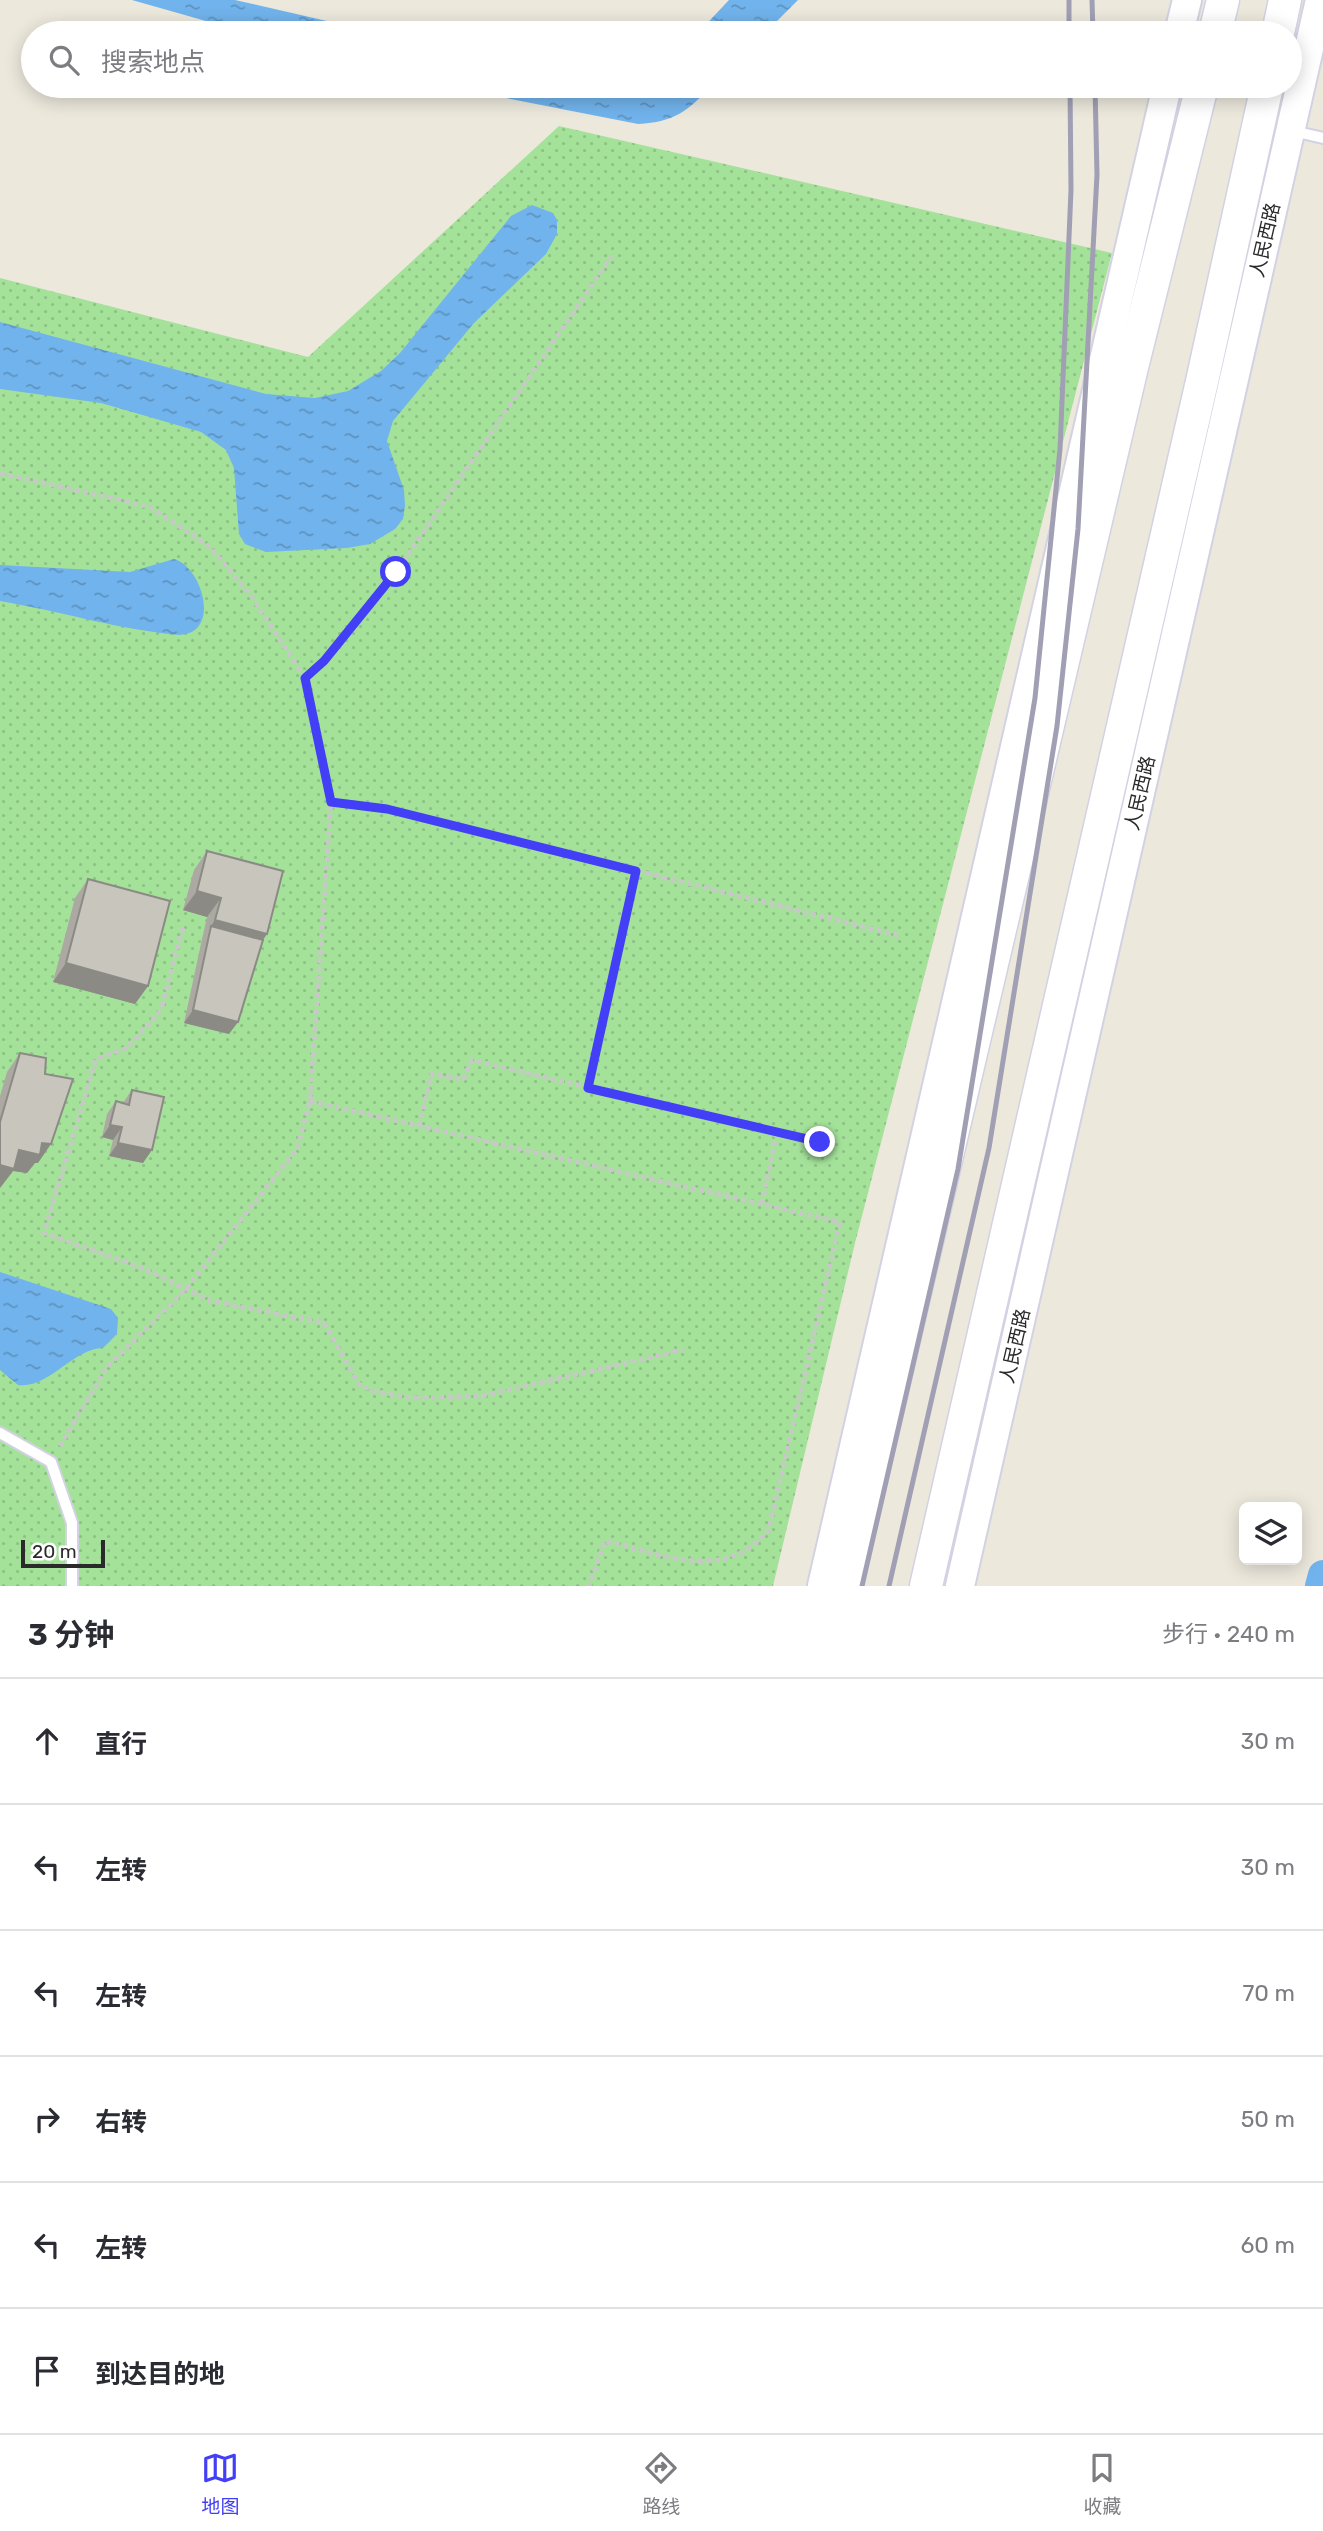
<!DOCTYPE html>
<html lang="zh">
<head>
<meta charset="utf-8">
<style>
	:root { --surface:#fff; --page:#f7f7f7; --text:#2b2b33; --muted:#7c7c81; --line:#e1e1e2; --accent:#423ff6 }
	body { margin:0; font-family:Rubik,"Noto Sans SC",sans-serif; background:var(--page); color:var(--text) }
	.controls { position:absolute; right:21px; bottom:21px; display:grid; overflow:hidden; border-radius:10px; box-shadow:0 4px 18px #0003 }
	.controls button { width:63px; height:63px; display:grid; place-items:center; padding:0; border:0; border-bottom:2px solid var(--line); background:var(--surface); color:var(--text); font:35px sans-serif }
	.scale { position:absolute; left:21px; bottom:18px; width:84px; box-sizing:border-box; padding-left:7px; border:4px solid #2a2a2a; border-top:0; font-size:19px; line-height:24px; white-space:nowrap; color:#2a2a2a; -webkit-text-stroke:5px #fff; paint-order:stroke }
	.stop { position:absolute; width:21px; height:21px; margin:-16px; border:5px solid #423ff6; border-radius:50%; background:#fff }
	.stop.end { background:#423ff6; border-color:#fff; box-shadow:0 2px 7px #0008 }
	.list { margin:0; padding:0; list-style:none }
	h2 { display:flex; justify-content:space-between; align-items:center; height:91px; margin:0; padding:0 28px; font-size:30px }
	h2 small { font-size:23px; font-weight:400; color:var(--muted) }
	.list li { display:grid; grid-template-columns:46px 1fr auto; gap:21px; align-items:center; box-sizing:border-box; height:126px; padding:0 28px; border-top:2px solid var(--line) }
	.list b { display:block; font-size:26px; white-space:nowrap }
	.list em { font-size:23px; font-style:normal; color:var(--muted) }
	.icon { flex:none; width:38px; height:38px; fill:none; stroke:currentColor; stroke-width:2; stroke-linecap:round; stroke-linejoin:round }
	.map { position:relative; flex:none; width:1323px; height:1586px; overflow:hidden }
	.search { position:absolute; background:var(--surface); box-shadow:0 4px 18px #0003; left:21px; right:21px; top:21px; height:77px; display:flex; align-items:center; gap:18px; box-sizing:border-box; padding:0 24px; border-radius:38px; color:var(--muted); font-size:26px }
	.sheet { height:847px; background:var(--surface) }
	nav { display:flex; justify-content:space-around; align-items:center; box-sizing:border-box; height:98px; border-top:2px solid var(--line); background:var(--surface); font-size:19px; color:var(--muted) }
	nav a { display:grid; justify-items:center; gap:4px }
	nav .on { color:var(--accent) }
	.map>svg:first-child { display:block }
</style>
</head>
<body>
<div class="map">
<svg width="1323" height="1586" viewBox="0 0 1323 1586">
	<defs>
		<pattern id="park-dots" width="8" height="8" patternUnits="userSpaceOnUse" patternTransform="scale(1.75)"><rect width="8" height="8" fill="#a4e29a"/><path d="M2 2h.1M6 6h.1" fill="none" stroke="#8dc285" stroke-width="1.8" stroke-linecap="round"/></pattern>
		<pattern id="water-ripples" width="26" height="14" patternUnits="userSpaceOnUse" patternTransform="scale(1.75)"><rect width="26" height="14" fill="#71b3ec"/><path d="M2 4q2-2 4 0t4 0M15 11q2-2 4 0t4 0" fill="none" stroke="#5d92bf"/></pattern>
	</defs>
	<rect width="100%" height="100%" fill="#ece8dc"/>
	<path fill="url(#park-dots)" d="M 559,126 L 1112,253 L 855,1243 L 773,1586 L 0,1586 L 0,278 L 308,357 Z"/>
	<path fill="url(#water-ripples)" d="M 132,0 L 235,0 L 379,33 L 248,33 Z
		M 729,0 L 798,0 L 765,33 L 698,33 Z
		M 445,86 L 712,86 C 687,111 675,122 638,124 Z
		M 532,205 L 553,213 L 557,220 L 557,234 L 546,254 L 474,323 L 393,421 L 387,441 L 404,490 L 405,506 L 403,519 L 395,529 L 370,544 L 347,548 L 266,552 L 245,544 L 239,534 L 234,468 L 226,450 L 201,432 L 101,403 L 0,389 L 0,322 L 266,394 L 315,398 L 348,391 L 381,371 L 400,353 L 511,216 Z
		M 174,559 C 197,565 215,612 196,629 C 192,633 185,634 180,635 C 119,630 60,611 0,601 L 0,565 L 130,572 Z
		M 0,1272 L 111,1309 L 118,1318 L 117,1334 L 103,1348 C 72,1349 49,1389 18,1385 L 0,1370 Z"/>
	<g fill="none" stroke-linecap="round" stroke-linejoin="round">
		<path stroke="#71b3ec" stroke-width="30" d="M 1320,1586 L 1323,1575"/>
		<g stroke="#d2d2e3" stroke-width="14">
			<path id="service" d="M 1293,131 L 1323,138
				M 0,1433 L 51,1462 L 72,1523 L 72,1586"/>
		</g>
		<g stroke="#d2d2e3" stroke-width="32">
			<path id="tertiary" d="M 1179,33 L 1187,0
				M 822,1586 L 1167,86
				M 960,1586 L 1320,0"/>
		</g>
		<g stroke="#d2d2e3" stroke-width="35">
			<path id="secondary" d="M 1215,33 L 1223,0
				M 1278,33 L 1285,0
				M 846,1586 L 1132,367 L 1202,86
				M 926,1586 L 1203,377 L 1267,86"/>
		</g>
		<path stroke="#c8c8c8" stroke-width="4.5" stroke-dasharray="5 3.5" stroke-linecap="butt" d="M 0,473 L 150,507 L 210,547 L 252,597 L 305,678 L 331,802 L 310,1101 L 297,1149 L 186,1289 L 107,1367 L 60,1446
			M 305,678 L 324,661 L 396,572 L 612,256
			M 331,802 L 387,809 L 901,936
			M 183,928 L 161,1010 L 127,1048 L 96,1059 L 44,1233 L 145,1269 L 211,1301 L 324,1323 L 359,1384 L 374,1391 L 411,1398 L 482,1396 L 683,1350
			M 588,1088 L 636,871
			M 310,1101 L 840,1222 L 769,1529 C 726,1584 662,1554 605,1541 L 589,1586
			M 419,1126 L 432,1074 L 463,1079 L 472,1060 L 820,1142
			M 762,1204 L 777,1132"/>
		<use href="#service" stroke="#fff" stroke-width="10"/>
		<use href="#tertiary" stroke="#fff" stroke-width="28"/>
		<use href="#secondary" stroke="#fff" stroke-width="32"/>
		<path stroke="#a09fb4" stroke-width="5" d="M 1069,0 L 1069,33
			M 1092,0 L 1093,33
			M 862,1586 L 958,1169 L 1035,698 L 1060,449 L 1071,190 L 1070,86
			M 889,1586 L 989,1148 L 1057,726 L 1078,529 L 1097,175 L 1095,86"/>
	</g>
	<path fill="#aba9a2" d="M 207,851 L 267,934 L 263,940 L 229,1034 L 184,1023 L 202,939 L 207,917 L 183,910 L 194,870 Z
		M 88,879 L 148,986 L 135,1004 L 53,982 L 75,898 Z
		M 20,1053 L 38,1163 L 35,1163 L 27,1173 L 13,1171 L 0,1188 L 0,1096 L 7,1072 Z
		M 132,1090 L 143,1163 L 109,1156 L 113,1140 L 102,1137 L 107,1114 L 116,1101 L 123,1103 Z"/>
	<path fill="#8b8a84" d="M 197,891 L 221,898 L 207,917 L 183,910 Z
		M 215,920 L 267,934 L 254,952 L 211,926 Z
		M 66,963 L 148,986 L 135,1004 L 53,982 Z
		M 193,1010 L 238,1022 L 229,1034 L 184,1023 Z
		M 110,1125 L 122,1127 L 113,1140 L 102,1137 Z
		M 42,1143 L 51,1144 L 38,1163 L 35,1163 L 27,1173 L 13,1171 L 0,1188 L 0,1165 L 19,1150 Z
		M 118,1143 L 152,1150 L 143,1163 L 109,1156 Z"/>
	<path fill="#c7c5bc" stroke="#8b8a84" stroke-width="2" d="M 207,851 L 283,871 L 267,934 L 215,920 L 221,898 L 197,891 Z
		M 88,879 L 170,901 L 148,986 L 66,963 Z
		M 211,926 L 263,940 L 238,1022 L 193,1010 Z
		M 20,1053 L 46,1058 L 45,1074 L 73,1079 L 51,1144 L 42,1143 L 40,1155 L 19,1150 L 14,1169 L 0,1165 L 0,1122 Z
		M 132,1090 L 164,1097 L 152,1150 L 118,1143 L 122,1127 L 110,1125 L 116,1101 L 129,1105 Z"/>
	<g fill="none" stroke-linecap="round" stroke-linejoin="round">
		<path stroke="#423ff6" stroke-width="9" d="M 396,572 L 324,661 L 305,678 L 331,802 L 387,809 L 636,871 L 588,1088 L 820,1142"/>
	</g>
	<g text-anchor="middle" dominant-baseline="central" stroke-width="5" stroke-linejoin="round" paint-order="stroke">
		<g font-size="19" fill="#2a2a2a" stroke="#fff">
			<text transform="translate(1265 240) rotate(-77)">人民西路</text>
			<text transform="translate(1140 793) rotate(-77)">人民西路</text>
			<text transform="translate(1015 1346) rotate(-77)">人民西路</text>
		</g>
	</g>
</svg>
<div class="controls">
<button><svg class="icon" aria-label="layers" viewBox="0 0 24 24"><path d="M12 4l9 5-9 5-9-5zM3 14l9 5 9-5"/></svg></button>
</div>
<div class="scale">20 m</div>
<div class="stop" style="left:396px;top:572px"></div>
<div class="stop end" style="left:820px;top:1142px"></div>
<div class="search"><svg class="icon" aria-label="search" viewBox="0 0 24 24"><circle cx="10" cy="10" r="6"/><path d="M15 15l6 6"/></svg>搜索地点</div>
</div>
<section class="sheet">
<h2>3 分钟<small>步行 · 240 m</small></h2>
<ul class="list">
<li><svg class="icon" aria-label="ahead" viewBox="0 0 24 24"><path d="M12 20V5M6 11l6-6 6 6"/></svg><div><b>直行</b></div><em>30 m</em></li>
<li><svg class="icon" aria-label="left" viewBox="0 0 24 24"><path d="M17 20v-9H6M10 6l-5 5 5 5"/></svg><div><b>左转</b></div><em>30 m</em></li>
<li><svg class="icon" aria-label="left" viewBox="0 0 24 24"><path d="M17 20v-9H6M10 6l-5 5 5 5"/></svg><div><b>左转</b></div><em>70 m</em></li>
<li><svg class="icon" aria-label="right" viewBox="0 0 24 24"><path d="M7 20v-9h11M14 6l5 5-5 5"/></svg><div><b>右转</b></div><em>50 m</em></li>
<li><svg class="icon" aria-label="left" viewBox="0 0 24 24"><path d="M17 20v-9H6M10 6l-5 5 5 5"/></svg><div><b>左转</b></div><em>60 m</em></li>
<li><svg class="icon" aria-label="arrive" viewBox="0 0 24 24"><path d="M6 21V4h12l-3 4 3 4H6"/></svg><div><b>到达目的地</b></div></li>
</ul>
</section>
<nav>
<a class="on"><svg class="icon" aria-label="map" viewBox="0 0 24 24"><path d="M3 6l6-2 6 2 6-2v14l-6 2-6-2-6 2zM9 4v14M15 6v14"/></svg>地图</a>
<a><svg class="icon" aria-label="directions" viewBox="0 0 24 24"><path d="M12 3l9 9-9 9-9-9zM9 14v-3h6M13 9l2 2-2 2"/></svg>路线</a>
<a><svg class="icon" aria-label="saved" viewBox="0 0 24 24"><path d="M7 4h10v16l-5-4-5 4z"/></svg>收藏</a>
</nav>
</body>
</html>
